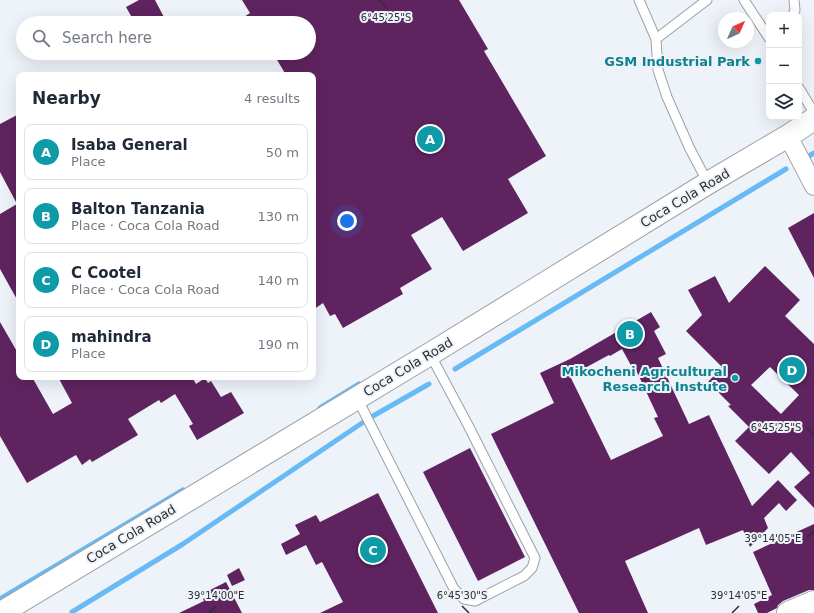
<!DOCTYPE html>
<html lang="en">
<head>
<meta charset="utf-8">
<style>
	:root { --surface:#fff; --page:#f6f6f7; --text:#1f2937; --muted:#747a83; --line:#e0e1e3; --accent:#2563eb }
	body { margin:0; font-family:"DejaVu Sans",sans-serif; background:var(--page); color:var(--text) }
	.controls { position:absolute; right:12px; top:12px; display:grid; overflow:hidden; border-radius:8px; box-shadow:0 4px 16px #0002 }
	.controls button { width:36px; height:36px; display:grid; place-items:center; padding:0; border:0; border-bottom:1px solid var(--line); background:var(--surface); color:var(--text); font:20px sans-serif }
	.compass { position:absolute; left:718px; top:12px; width:36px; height:36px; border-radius:50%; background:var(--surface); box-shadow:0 4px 16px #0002; rotate:45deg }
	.you { position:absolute; left:347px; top:221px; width:14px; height:14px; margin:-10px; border:3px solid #fff; border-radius:50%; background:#1a73e8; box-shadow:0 0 0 6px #1a73e833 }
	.badge { display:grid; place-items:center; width:26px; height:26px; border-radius:50%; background:var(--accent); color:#fff; font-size:13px; font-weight:700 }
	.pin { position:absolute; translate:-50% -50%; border:2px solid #fff; box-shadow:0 1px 4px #0006 }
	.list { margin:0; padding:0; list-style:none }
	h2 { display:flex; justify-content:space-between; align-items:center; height:52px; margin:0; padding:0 16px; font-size:17px }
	h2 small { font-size:13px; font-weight:400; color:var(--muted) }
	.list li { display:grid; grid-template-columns:26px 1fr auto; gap:12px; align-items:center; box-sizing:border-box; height:56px; margin:0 8px 8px; padding:0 8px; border:1px solid var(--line); border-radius:8px }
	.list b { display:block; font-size:15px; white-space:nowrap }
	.list p { margin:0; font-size:13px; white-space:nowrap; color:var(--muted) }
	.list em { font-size:13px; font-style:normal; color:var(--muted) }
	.icon { flex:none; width:22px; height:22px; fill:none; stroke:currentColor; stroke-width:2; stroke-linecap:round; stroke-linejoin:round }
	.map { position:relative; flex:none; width:814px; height:613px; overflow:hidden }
	.search { position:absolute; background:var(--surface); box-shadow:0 4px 16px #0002; left:16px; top:16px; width:300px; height:44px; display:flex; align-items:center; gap:10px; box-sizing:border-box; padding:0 14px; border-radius:22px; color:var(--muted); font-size:15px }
	.panel { position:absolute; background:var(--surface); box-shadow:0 4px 16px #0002; left:16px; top:72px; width:300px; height:308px; border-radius:8px }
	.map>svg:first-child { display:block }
</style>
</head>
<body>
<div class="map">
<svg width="814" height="613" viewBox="0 0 814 613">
	<rect width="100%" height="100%" fill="#eef3f9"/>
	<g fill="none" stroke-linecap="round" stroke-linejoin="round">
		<path stroke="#68baf5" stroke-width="5" d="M 809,156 L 814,153
			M 455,369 L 786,169
			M 320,408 L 359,384
			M 373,416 L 429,384
			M 0,599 L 183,490
			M 72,612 L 183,544 L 362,423"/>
	</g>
	<path fill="#5f2460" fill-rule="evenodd" d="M 139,0 L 155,0 L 167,23 L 135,23 L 126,7 Z
		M 242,0 L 459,0 L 488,49 L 484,51 L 546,156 L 508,179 L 528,213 L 463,251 L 442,217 L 411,235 L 432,269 L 400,288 L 403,294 L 343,328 L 335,314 L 330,316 L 323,303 L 313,310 L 313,75 L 286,75 L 273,53 L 309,53 L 309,23 L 235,23 L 250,13 Z
		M 19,114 L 19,303 L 0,269 L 0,214 L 17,204 L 0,172 L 0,124 Z
		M 814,213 L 814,278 L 788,228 Z
		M 765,266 L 800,300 L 785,316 L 814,344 L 814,508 L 794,487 L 810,473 L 791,452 L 769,474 L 735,441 L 749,427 L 728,406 L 731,405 L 708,382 L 722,367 L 686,331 L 702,315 L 688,290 L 715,276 L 729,303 ZM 770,367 L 799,395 L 781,414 L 751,385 Z
		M 651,312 L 660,327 L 654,331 L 666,354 L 658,358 L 689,424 L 709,415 L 752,506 L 778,480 L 797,500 L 786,511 L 779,503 L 764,518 L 768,528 L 750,547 L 743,530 L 706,545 L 699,528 L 625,561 L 648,613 L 579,613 L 491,434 L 554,403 L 540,373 L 570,359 ZM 622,349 L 634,371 L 636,370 L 658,417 L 654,418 L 663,436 L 611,460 L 570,376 L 609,355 L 610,356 Z
		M 0,322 L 19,355 L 19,377 L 32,377 L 53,414 L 72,403 L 58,377 L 192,377 L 196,384 L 205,378 L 208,383 L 211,381 L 221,397 L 231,392 L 244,413 L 197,440 L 189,426 L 193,424 L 175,394 L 161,403 L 159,400 L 128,419 L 138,435 L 92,462 L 90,459 L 82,465 L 76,455 L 27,483 L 0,436 Z
		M 470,448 L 525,557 L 478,581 L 423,472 Z
		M 378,493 L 438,613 L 320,613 L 343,602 L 322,562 L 316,565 L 306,545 L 286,555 L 281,544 L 300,534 L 295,525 L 316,515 L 320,522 Z
		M 814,524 L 814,590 L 809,590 L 783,601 L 778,605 L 777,608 L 767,613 L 758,613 L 754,604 L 772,595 L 753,552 Z
		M 239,568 L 245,580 L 232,586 L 227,575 Z
		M 226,582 L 242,613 L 179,613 L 204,601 L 203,599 L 208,596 L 206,592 Z"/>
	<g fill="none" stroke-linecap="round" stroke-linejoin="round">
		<g stroke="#9ca0a6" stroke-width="11">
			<path id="service" d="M 639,0 L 656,39 L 658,70 L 667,97 L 690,149 L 708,183
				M 744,0 L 769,38
				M 793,15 L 795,10 L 794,0
				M 656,39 L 707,0
				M 799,88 L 814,113
				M 357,398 L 454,589 L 464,599 L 475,601 L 524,576 L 532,568 L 535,558 L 468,425 L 430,354"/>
		</g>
		<g stroke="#9ca0a6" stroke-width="20">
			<path id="minor" d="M 788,136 L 814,186"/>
		</g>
		<g stroke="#9ca0a6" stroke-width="24">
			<path id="tertiary" d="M 788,613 L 814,602"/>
		</g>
		<g stroke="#9ca0a6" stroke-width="24">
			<path id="secondary" d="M 1,613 L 430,354 L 708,183 L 788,136 L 814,119"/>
		</g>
		<use href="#service" stroke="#fff" stroke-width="9"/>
		<use href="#minor" stroke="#fff" stroke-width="18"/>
		<use href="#tertiary" stroke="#fff" stroke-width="22"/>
		<use href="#secondary" stroke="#fff" stroke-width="22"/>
	</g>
	<path fill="none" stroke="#2c2d30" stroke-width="1.5" d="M 379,0 L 386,7M 807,428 L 814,435M 807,538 L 814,531M 462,606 L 469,613M 209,613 L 216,606M 732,613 L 739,606"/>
	<g fill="#0f9aa8" stroke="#eef3f9" stroke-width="1.5">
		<circle cx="758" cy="61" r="4"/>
		<circle cx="735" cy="378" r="4"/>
	</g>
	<g text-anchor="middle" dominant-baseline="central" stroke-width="4" stroke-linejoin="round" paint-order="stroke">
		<g font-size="13" font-weight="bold" fill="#0d838f" stroke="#eef3f9" text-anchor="end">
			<text x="750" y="61">GSM Industrial Park</text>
			<text x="727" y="371">Mikocheni Agricultural<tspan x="727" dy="15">Research Instute</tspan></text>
		</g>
		<g font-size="13" fill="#2c2d30" stroke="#eef3f9">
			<text transform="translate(685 198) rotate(-31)">Coca Cola Road</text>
			<text transform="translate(408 367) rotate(-31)">Coca Cola Road</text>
			<text transform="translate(131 534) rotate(-31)">Coca Cola Road</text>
		</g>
	</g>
	<g font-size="10" text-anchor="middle" fill="#2c2d30" stroke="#eef3f9" stroke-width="4" stroke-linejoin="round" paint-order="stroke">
		<text x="386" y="21">6°45'25"S</text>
		<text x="776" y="431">6°45'25"S</text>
		<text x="773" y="542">39°14'05"E</text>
		<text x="216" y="599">39°14'00"E</text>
		<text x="462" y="599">6°45'30"S</text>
		<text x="739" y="599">39°14'05"E</text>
	</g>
</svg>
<div class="controls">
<button>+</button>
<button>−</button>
<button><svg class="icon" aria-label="layers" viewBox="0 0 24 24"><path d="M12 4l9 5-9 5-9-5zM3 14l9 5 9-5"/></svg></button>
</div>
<svg class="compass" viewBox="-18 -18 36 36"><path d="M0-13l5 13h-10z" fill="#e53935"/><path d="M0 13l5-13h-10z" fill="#747a83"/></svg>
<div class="you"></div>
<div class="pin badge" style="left:430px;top:139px;background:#0f9aa8">A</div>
<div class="pin badge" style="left:630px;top:334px;background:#0f9aa8">B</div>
<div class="pin badge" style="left:373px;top:550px;background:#0f9aa8">C</div>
<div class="pin badge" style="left:792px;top:370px;background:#0f9aa8">D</div>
<div class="search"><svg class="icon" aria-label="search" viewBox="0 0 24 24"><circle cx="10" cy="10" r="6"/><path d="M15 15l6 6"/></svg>Search here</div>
<section class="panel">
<h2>Nearby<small>4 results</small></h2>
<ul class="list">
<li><span class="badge" style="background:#0f9aa8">A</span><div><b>Isaba General</b><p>Place</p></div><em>50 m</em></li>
<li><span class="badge" style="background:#0f9aa8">B</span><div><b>Balton Tanzania</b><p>Place · Coca Cola Road</p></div><em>130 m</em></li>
<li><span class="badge" style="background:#0f9aa8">C</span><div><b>C Cootel</b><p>Place · Coca Cola Road</p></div><em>140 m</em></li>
<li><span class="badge" style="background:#0f9aa8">D</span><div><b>mahindra</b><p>Place</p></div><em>190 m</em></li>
</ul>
</section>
</div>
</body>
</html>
